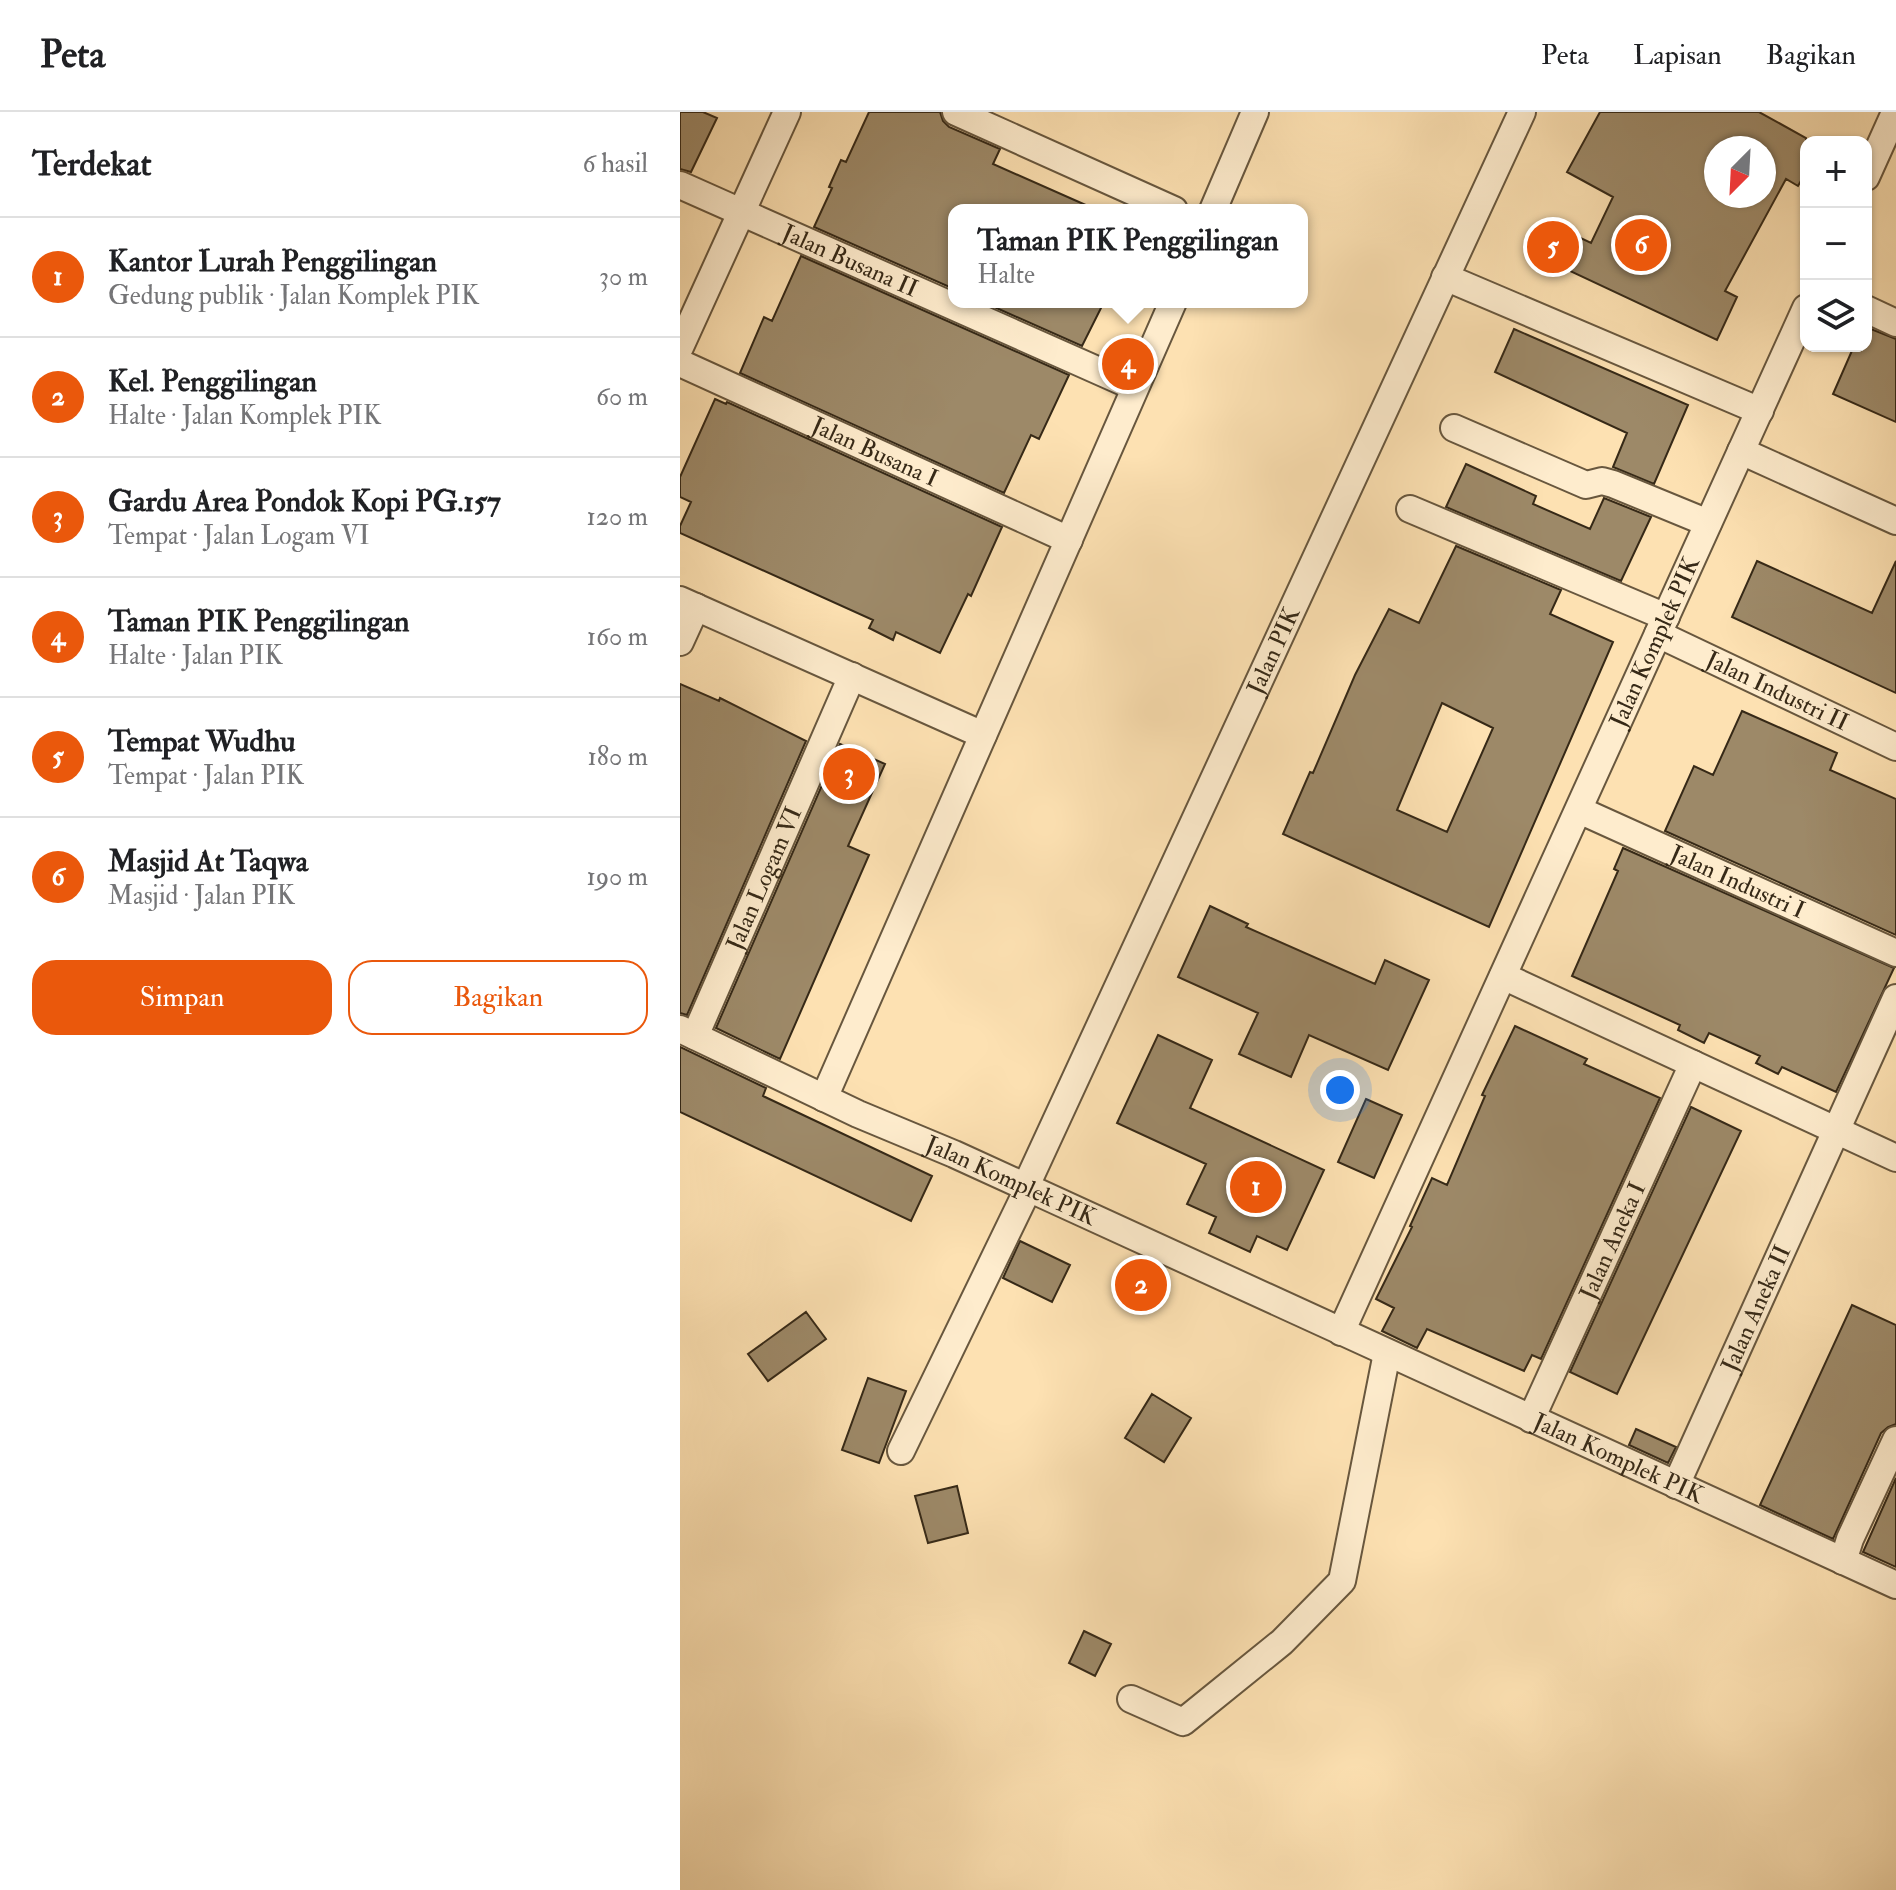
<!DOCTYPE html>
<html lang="id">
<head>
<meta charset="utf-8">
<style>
	:root { --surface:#fff; --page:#f6f6f6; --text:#202124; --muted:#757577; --line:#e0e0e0; --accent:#ea580c }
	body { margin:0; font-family:"IM FELL Double Pica",serif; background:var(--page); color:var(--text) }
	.controls { position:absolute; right:24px; top:24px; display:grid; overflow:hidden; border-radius:16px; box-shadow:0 2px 6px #0004 }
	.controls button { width:72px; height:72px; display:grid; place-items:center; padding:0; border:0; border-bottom:2px solid var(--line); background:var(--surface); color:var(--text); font:40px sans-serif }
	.compass { position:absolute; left:1024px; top:24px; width:72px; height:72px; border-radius:50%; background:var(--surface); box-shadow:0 2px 6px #0004; rotate:204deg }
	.you { position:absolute; left:660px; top:978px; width:28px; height:28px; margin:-20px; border:6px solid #fff; border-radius:50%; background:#1a73e8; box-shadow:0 0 0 12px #1a73e833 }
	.badge { display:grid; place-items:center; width:52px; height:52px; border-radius:50%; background:var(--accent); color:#fff; font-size:26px; font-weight:700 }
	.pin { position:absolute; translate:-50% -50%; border:4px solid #fff; box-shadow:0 2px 8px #0006 }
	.popup { position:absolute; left:268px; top:92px; width:360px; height:104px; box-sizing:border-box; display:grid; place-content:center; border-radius:16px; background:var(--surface); filter:drop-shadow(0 2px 6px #0005); font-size:26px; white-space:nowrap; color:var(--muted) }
	.popup b { font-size:30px; color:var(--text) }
	.popup::after { content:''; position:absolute; left:50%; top:100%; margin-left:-16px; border:16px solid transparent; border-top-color:var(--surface) }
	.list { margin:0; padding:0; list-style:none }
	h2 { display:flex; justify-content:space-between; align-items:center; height:104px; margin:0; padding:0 32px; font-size:34px }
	h2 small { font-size:26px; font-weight:400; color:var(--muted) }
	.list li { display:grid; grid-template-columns:52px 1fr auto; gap:24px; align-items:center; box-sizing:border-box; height:120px; padding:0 32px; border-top:2px solid var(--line) }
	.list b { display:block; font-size:30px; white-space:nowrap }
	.list p { margin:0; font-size:26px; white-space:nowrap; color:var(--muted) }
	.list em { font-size:26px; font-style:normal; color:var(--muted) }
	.actions { display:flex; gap:16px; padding:24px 32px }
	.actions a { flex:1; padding:18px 0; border:2px solid var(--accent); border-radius:24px; text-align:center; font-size:28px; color:var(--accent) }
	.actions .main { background:var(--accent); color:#fff }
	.icon { flex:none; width:44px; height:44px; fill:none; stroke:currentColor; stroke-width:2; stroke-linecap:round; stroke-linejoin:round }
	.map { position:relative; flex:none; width:1216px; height:1778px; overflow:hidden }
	header { display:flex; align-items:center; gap:48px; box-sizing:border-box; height:112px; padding:0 40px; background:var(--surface); border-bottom:2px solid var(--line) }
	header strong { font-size:38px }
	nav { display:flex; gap:44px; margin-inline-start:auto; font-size:28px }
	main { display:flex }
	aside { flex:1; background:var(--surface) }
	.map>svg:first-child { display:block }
</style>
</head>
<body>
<header>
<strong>Peta</strong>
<nav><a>Peta</a><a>Lapisan</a><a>Bagikan</a></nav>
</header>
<main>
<aside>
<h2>Terdekat<small>6 hasil</small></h2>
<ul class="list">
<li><span class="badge">1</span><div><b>Kantor Lurah Penggilingan</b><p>Gedung publik · Jalan Komplek PIK</p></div><em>30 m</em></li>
<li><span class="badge">2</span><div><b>Kel. Penggilingan</b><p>Halte · Jalan Komplek PIK</p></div><em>60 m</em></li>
<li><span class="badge">3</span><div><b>Gardu Area Pondok Kopi PG.157</b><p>Tempat · Jalan Logam VI</p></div><em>120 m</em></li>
<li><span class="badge">4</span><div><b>Taman PIK Penggilingan</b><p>Halte · Jalan PIK</p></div><em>160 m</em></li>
<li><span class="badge">5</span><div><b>Tempat Wudhu</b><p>Tempat · Jalan PIK</p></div><em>180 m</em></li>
<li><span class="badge">6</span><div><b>Masjid At Taqwa</b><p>Masjid · Jalan PIK</p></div><em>190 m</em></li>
</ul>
<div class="actions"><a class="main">Simpan</a><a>Bagikan</a></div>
</aside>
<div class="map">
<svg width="1216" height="1778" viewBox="0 0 1216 1778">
	<rect width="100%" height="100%" fill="#fde1b2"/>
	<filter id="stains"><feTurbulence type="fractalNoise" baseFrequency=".0025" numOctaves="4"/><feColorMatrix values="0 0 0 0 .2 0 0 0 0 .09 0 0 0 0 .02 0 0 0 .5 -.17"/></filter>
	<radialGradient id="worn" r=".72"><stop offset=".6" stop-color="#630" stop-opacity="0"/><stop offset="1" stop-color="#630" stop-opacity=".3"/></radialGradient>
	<path fill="#9d8968" stroke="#362917" stroke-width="2" fill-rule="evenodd" d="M 0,0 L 23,0 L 37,6 L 11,60 L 0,57 Z
		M 189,0 L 260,0 L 263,9 L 269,15 L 320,37 L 313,52 L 417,98 L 274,98 L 274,177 L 134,115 L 152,76 L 149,75 L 161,48 L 166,50 Z
		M 920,0 L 1079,0 L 1126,26 L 1126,60 L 1118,74 L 1106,67 L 1045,179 L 1057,185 L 1037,228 L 884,156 L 882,161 L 848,144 L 865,109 L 911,131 L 933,85 L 887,60 ZM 1036,36 L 1084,36 L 1084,84 L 1036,84 Z
		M 121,144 L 389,263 L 359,327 L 351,323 L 324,381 L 60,261 L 84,205 L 92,209 Z
		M 303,190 L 424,190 L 402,234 Z
		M 1186,215 L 1216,227 L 1216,310 L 1153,282 L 1174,234 L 1186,234 Z
		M 834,217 L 1008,293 L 974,372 L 933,355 L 947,321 L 815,260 Z
		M 35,287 L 46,292 L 47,290 L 322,415 L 291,484 L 288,482 L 260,541 L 216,520 L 213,528 L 189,516 L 193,508 L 0,421 L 0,414 L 11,390 L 0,385 L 0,365 Z
		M 786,352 L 856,384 L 853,392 L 910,417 L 924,386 L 971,405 L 941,469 L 766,395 Z
		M 776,434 L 881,478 L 870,502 L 933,530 L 809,815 L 603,722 L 630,660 L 633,661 L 675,563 L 709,497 L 739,511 ZM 762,591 L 813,616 L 767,720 L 717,698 Z
		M 1077,449 L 1192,501 L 1216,449 L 1216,581 L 1052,505 Z
		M 0,572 L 39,589 L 40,586 L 126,629 L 7,903 L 0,901 Z
		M 1062,599 L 1157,641 L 1150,658 L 1216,687 L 1216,823 L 985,719 L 1014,654 L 1033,663 Z
		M 160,632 L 205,652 L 168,734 L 189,743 L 100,947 L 36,916 Z
		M 943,736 L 1214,856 L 1156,980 L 1102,955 L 1098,962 L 1076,951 L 1080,944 L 1029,921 L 1024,931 L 998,918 L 1000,913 L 892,864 L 938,759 L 934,757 Z
		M 530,794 L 568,812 L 566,815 L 695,872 L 705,848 L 749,868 L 708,958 L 629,923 L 611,965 L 559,942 L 578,901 L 498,865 Z
		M 835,914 L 907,947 L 904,952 L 980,986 L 861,1247 L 852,1243 L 844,1259 L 747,1217 L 737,1236 L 702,1219 L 714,1196 L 696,1187 L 732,1115 L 730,1114 L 752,1066 L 767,1073 L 805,984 L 802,983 Z
		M 478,923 L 532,948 L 510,996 L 644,1058 L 607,1138 L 577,1124 L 570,1140 L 529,1121 L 536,1105 L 507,1092 L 526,1052 L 437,1011 Z
		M 0,935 L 86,976 L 83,984 L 252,1064 L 231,1109 L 0,1000 Z
		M 686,987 L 722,1003 L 694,1066 L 658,1050 Z
		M 1011,995 L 1061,1019 L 937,1282 L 890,1260 Z
		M 340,1129 L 390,1153 L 372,1190 L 323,1166 Z
		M 1172,1193 L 1216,1213 L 1216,1312 L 1208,1315 L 1201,1321 L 1153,1427 L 1080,1393 Z
		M 126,1200 L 146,1227 L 88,1269 L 68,1242 Z
		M 188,1266 L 226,1279 L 199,1351 L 162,1338 Z
		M 472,1282 L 511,1306 L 484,1350 L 445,1326 Z
		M 956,1317 L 996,1335 L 988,1351 L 949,1333 Z
		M 1216,1366 L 1216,1455 L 1183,1440 Z
		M 277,1374 L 288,1421 L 248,1431 L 235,1384 Z
		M 404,1519 L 431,1532 L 415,1564 L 389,1551 Z"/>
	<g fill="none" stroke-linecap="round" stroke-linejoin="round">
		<g stroke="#68573e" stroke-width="30">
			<g id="minor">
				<path d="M 276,0 L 494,98"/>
				<path d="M 1186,65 L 1213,5"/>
				<path id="s1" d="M 0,73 L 455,275"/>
				<path d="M 533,98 L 575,0"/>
				<path d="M 765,165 L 1080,299"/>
				<path d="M 1186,197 L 1216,211"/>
				<path d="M 0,235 L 107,0"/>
				<path id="s2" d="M 0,251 L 389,428"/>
				<path d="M 774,316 L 906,373 L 922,369 L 933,372 L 1028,411"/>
				<path d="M 1061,339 L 1216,409"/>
				<path d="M 730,397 L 986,505"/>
				<path d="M 0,488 L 303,623"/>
				<path id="s3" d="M 978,522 L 1216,635"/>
				<path d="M 0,530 L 16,495"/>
				<path id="s4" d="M 899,698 L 1216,841"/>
				<path d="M 823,864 L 1216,1046"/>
				<path id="s5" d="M 0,917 L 178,1002 L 274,1042 L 1216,1473"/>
				<path id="s6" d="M 15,924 L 172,564"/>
				<path d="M 144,986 L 493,190"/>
				<path id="s7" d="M 345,1076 L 842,0"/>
				<path id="s8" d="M 661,1220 L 1126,196"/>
				<path id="s9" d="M 851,1307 L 1013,952"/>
				<path d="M 221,1339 L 348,1077"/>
				<path id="s10" d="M 996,1373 L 1216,886"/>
				<path d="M 1163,1449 L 1170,1427 L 1216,1328"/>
				<path d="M 451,1587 L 503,1610 L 602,1530 L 662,1469 L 707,1241"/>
			</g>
		</g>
		<use href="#minor" stroke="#feeccd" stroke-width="26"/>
	</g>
	<g text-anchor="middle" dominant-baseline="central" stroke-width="6" stroke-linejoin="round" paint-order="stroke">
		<g font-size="24" fill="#362917" stroke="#feeccd">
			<text stroke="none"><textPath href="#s1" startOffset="186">Jalan Busana II</textPath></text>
			<text stroke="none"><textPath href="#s2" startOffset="214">Jalan Busana I</textPath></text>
			<text stroke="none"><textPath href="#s8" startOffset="758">Jalan Komplek PIK</textPath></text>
			<text stroke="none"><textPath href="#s7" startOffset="592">Jalan PIK</textPath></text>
			<text stroke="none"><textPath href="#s3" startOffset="132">Jalan Industri II</textPath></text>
			<text stroke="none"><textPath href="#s6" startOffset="172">Jalan Logam VI</textPath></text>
			<text stroke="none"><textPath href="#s4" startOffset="174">Jalan Industri I</textPath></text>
			<text stroke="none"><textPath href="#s5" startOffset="364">Jalan Komplek PIK</textPath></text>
			<text stroke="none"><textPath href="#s9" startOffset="196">Jalan Aneka I</textPath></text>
			<text stroke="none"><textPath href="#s10" startOffset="194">Jalan Aneka II</textPath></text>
			<text stroke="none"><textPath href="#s5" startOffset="1032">Jalan Komplek PIK</textPath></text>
		</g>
	</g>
	<rect width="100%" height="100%" filter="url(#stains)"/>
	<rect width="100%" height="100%" fill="url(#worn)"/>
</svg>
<div class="controls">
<button>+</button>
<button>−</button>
<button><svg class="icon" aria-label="layers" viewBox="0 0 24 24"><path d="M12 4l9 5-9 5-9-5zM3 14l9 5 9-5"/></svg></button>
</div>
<svg class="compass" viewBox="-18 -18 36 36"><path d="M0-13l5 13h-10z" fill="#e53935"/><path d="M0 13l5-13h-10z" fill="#757577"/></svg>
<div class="you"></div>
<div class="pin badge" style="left:576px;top:1075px">1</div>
<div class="pin badge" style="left:461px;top:1173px">2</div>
<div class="pin badge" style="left:169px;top:662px">3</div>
<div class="pin badge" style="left:448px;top:252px">4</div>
<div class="popup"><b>Taman PIK Penggilingan</b>Halte</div>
<div class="pin badge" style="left:873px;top:135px">5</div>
<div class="pin badge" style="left:961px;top:133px">6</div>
</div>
</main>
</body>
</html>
